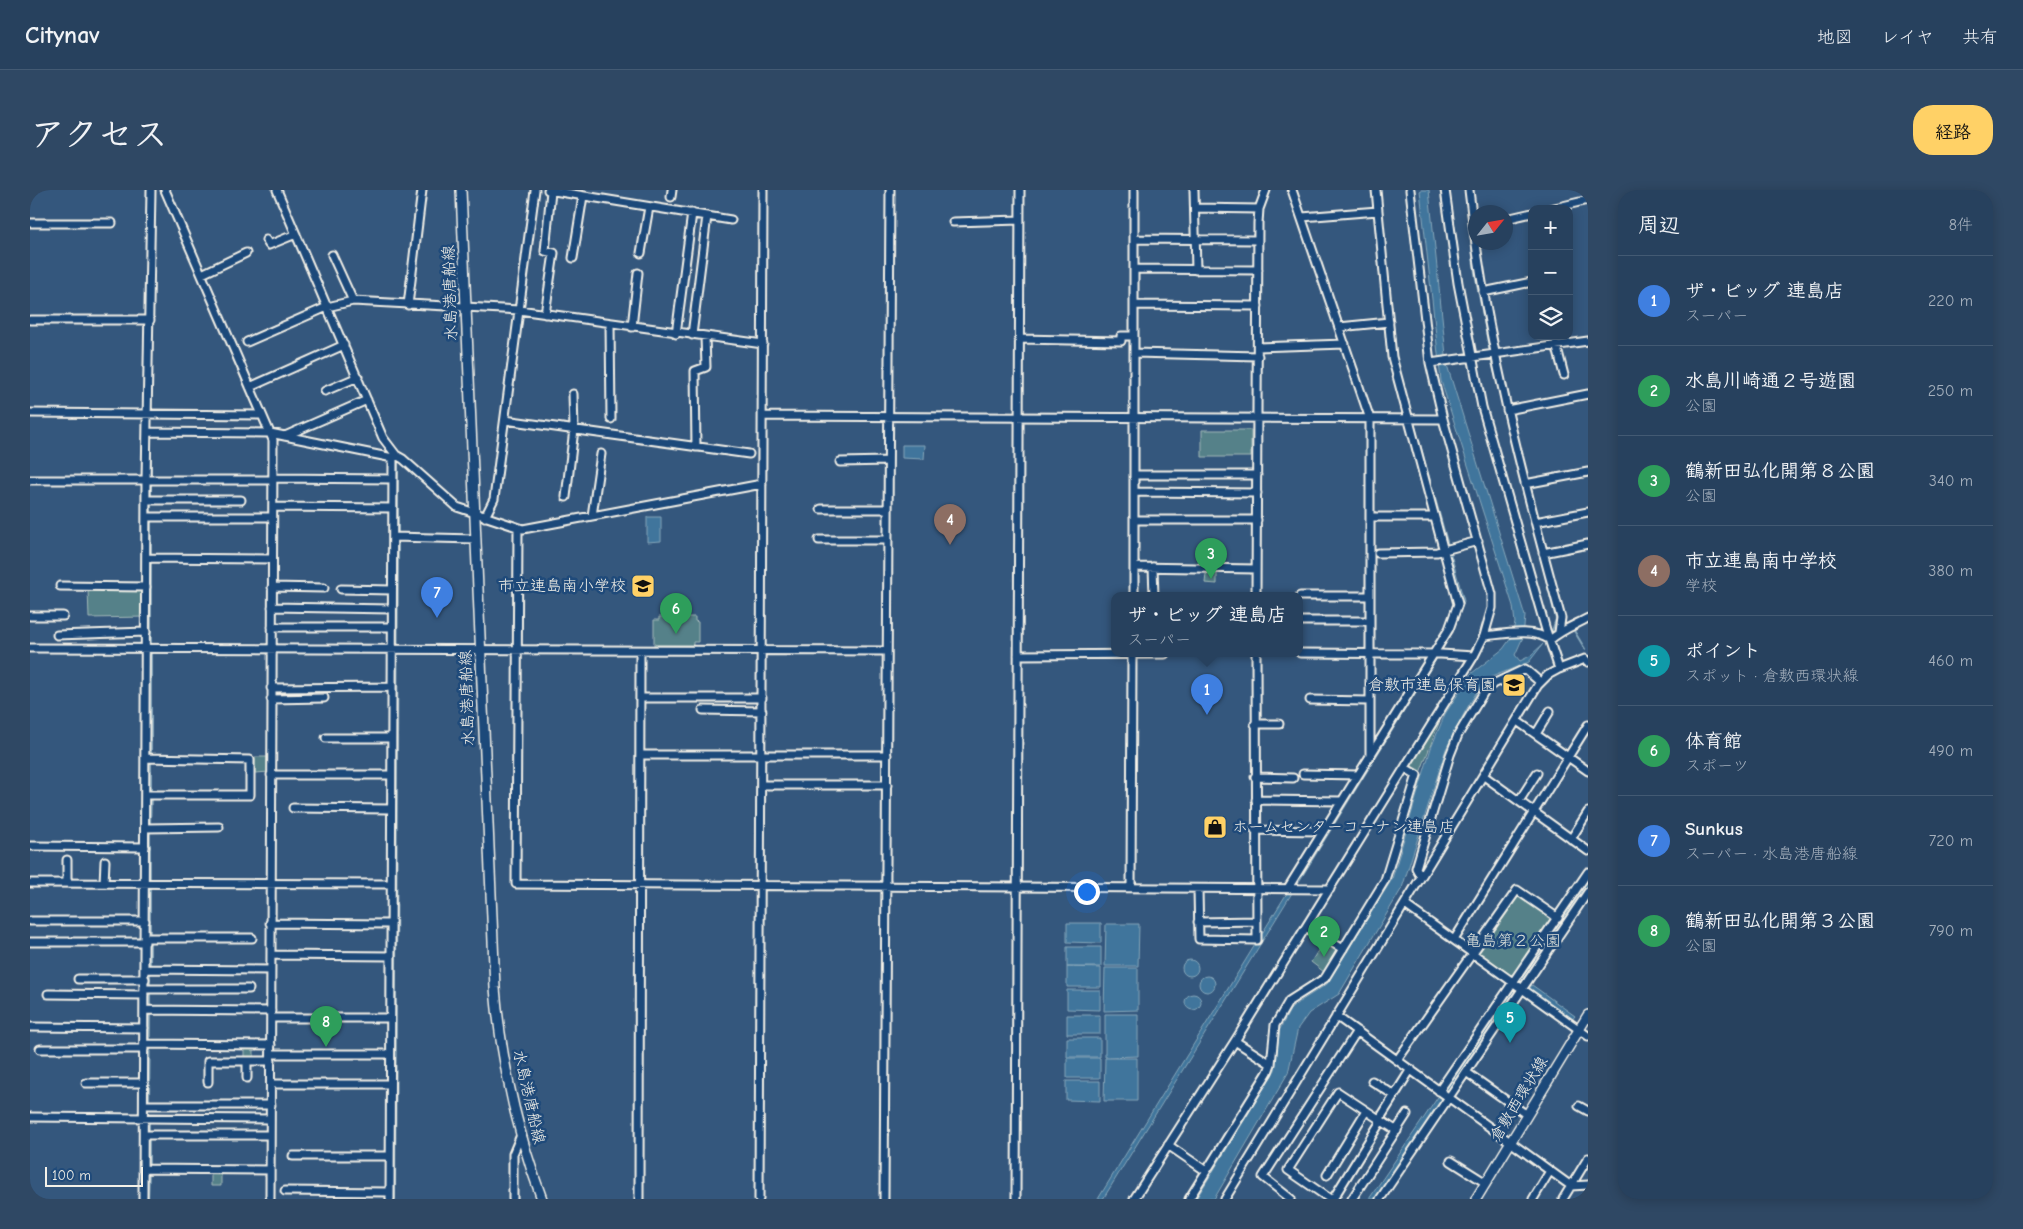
<!DOCTYPE html>
<html lang="ja">
<head>
<meta charset="utf-8">
<style>
	:root { --surface:#27415e; --page:#2f4864; --text:#f1f3f6; --muted:#a4afbc; --line:#435a73; --accent:#ffd166 }
	body { margin:0; font-family:"Comic Neue","Klee One",sans-serif; background:var(--page); color:var(--text) }
	.controls { position:absolute; right:15px; top:15px; display:grid; overflow:hidden; border-radius:10px; box-shadow:0 2px 12px #0003 }
	.controls button { width:45px; height:45px; display:grid; place-items:center; padding:0; border:0; border-bottom:1px solid var(--line); background:var(--surface); color:var(--text); font:25px sans-serif }
	.compass { position:absolute; left:1438px; top:15px; width:45px; height:45px; border-radius:50%; background:var(--surface); box-shadow:0 2px 12px #0003; rotate:59deg }
	.scale { position:absolute; left:15px; bottom:12px; width:98px; box-sizing:border-box; padding-left:5px; border:2px solid #f4f1e8; border-top:0; font-size:14px; line-height:18px; white-space:nowrap; color:#f4f1e8; -webkit-text-stroke:4px #1f4a7a; paint-order:stroke }
	.you { position:absolute; left:1056px; top:701px; width:18px; height:18px; margin:-12px; border:4px solid #fff; border-radius:50%; background:#1a73e8; box-shadow:0 0 0 8px #1a73e833 }
	.badge { display:grid; place-items:center; width:32px; height:32px; border-radius:50%; background:var(--accent); color:#fff; font-size:16px; font-weight:700 }
	.pin { position:absolute; translate:-50% -41px; filter:drop-shadow(0 1px 2px #0008) }
	.pin::after { content:''; position:absolute; top:26px; width:18px; height:15px; background:inherit; clip-path:polygon(0 0,100% 0,50% 100%) }
	.popup { position:absolute; left:1081px; top:402px; width:192px; height:65px; box-sizing:border-box; display:grid; place-content:center; border-radius:10px; background:var(--surface); filter:drop-shadow(0 1px 4px #0005); font-size:16px; white-space:nowrap; color:var(--muted) }
	.popup b { font-size:19px; color:var(--text) }
	.popup::after { content:''; position:absolute; left:50%; top:100%; margin-left:-10px; border:10px solid transparent; border-top-color:var(--surface) }
	.list { margin:0; padding:0; list-style:none }
	h2 { display:flex; justify-content:space-between; align-items:center; height:65px; margin:0; padding:0 20px; font-size:21px }
	h2 small { font-size:16px; font-weight:400; color:var(--muted) }
	.list li { display:grid; grid-template-columns:32px 1fr auto; gap:15px; align-items:center; box-sizing:border-box; height:90px; padding:0 20px; border-top:1px solid var(--line) }
	.list b { display:block; font-size:19px; white-space:nowrap }
	.list p { margin:0; font-size:16px; white-space:nowrap; color:var(--muted) }
	.list em { font-size:16px; font-style:normal; color:var(--muted) }
	.icon { flex:none; width:28px; height:28px; fill:none; stroke:currentColor; stroke-width:2; stroke-linecap:round; stroke-linejoin:round }
	.map { position:relative; flex:none; width:1558px; height:1009px; overflow:hidden; border-radius:20px }
	header { display:flex; align-items:center; gap:30px; box-sizing:border-box; height:70px; padding:0 25px; background:var(--surface); border-bottom:1px solid var(--line) }
	header strong { font-size:24px }
	nav { display:flex; gap:28px; margin-inline-start:auto; font-size:18px }
	.intro { display:flex; align-items:center; justify-content:space-between; box-sizing:border-box; height:120px; padding:0 30px }
	h1 { margin:0; font-size:35px }
	.button { padding:12px 22px; border-radius:20px; background:var(--accent); color:#111; font-size:18px; font-weight:700 }
	main { display:flex; gap:30px; padding:0 30px }
	aside { flex:1; background:var(--surface); border-radius:20px; box-shadow:0 2px 12px #0003 }
	.map>svg:first-child { display:block }
</style>
</head>
<body>
<header>
<strong>Citynav</strong>
<nav><a>地図</a><a>レイヤ</a><a>共有</a></nav>
</header>
<div class="intro"><h1>アクセス</h1><a class="button">経路</a></div>
<main>
<div class="map">
<svg width="1558" height="1009" viewBox="0 0 1558 1009">
	<rect width="100%" height="100%" fill="#34577d"/>
	<filter id="ink" filterUnits="userSpaceOnUse"><feTurbulence type="fractalNoise" baseFrequency=".02" numOctaves="2"/><feDisplacementMap in="SourceGraphic" scale="10" xChannelSelector="R" yChannelSelector="G"/><feConvolveMatrix kernelMatrix="1 2 1 2 8 2 1 2 1" color-interpolation-filters="sRGB"/></filter>
	<g filter="url(#ink)">
		<path fill="#548189" stroke="#a4b9b8" d="M 1172,240 L 1221,240 L 1221,267 L 1172,267 Z
			M 1179,380 L 1187,380 L 1187,394 L 1175,393 L 1176,384 L 1179,384 Z
			M 111,398 L 113,401 L 114,427 L 59,428 L 58,399 Z
			M 629,427 L 665,427 L 665,431 L 668,432 L 668,452 L 663,452 L 663,455 L 624,455 L 624,430 L 629,430 Z
			M 1414,520 L 1390,583 L 1382,578 L 1381,574 Z
			M 225,567 L 239,567 L 240,582 L 225,583 Z
			M 1486,703 L 1524,730 L 1482,787 L 1450,765 L 1448,761 Z
			M 1294,751 L 1306,758 L 1308,762 L 1294,782 L 1281,772 Z
			M 214,857 L 224,857 L 224,869 L 214,868 Z
			M 181,982 L 191,982 L 191,996 L 181,996 Z"/>
		<path fill="#3f759c" stroke="#87a7ba" d="M 1348,0 L 1350,0 L 1367,170 L 1434,411 L 1424,439 L 1409,465 L 1073,1009 L 1068,1009 L 1262,695 L 1430,413 L 1367,183 Z
			M 1390,0 L 1399,0 L 1417,175 L 1495,426 L 1493,447 L 1485,465 L 1490,471 L 1500,466 L 1513,454 L 1499,472 L 1454,490 L 1436,520 L 1416,559 L 1372,698 L 1309,804 L 1279,823 L 1268,838 L 1258,883 L 1184,1009 L 1166,1009 L 1245,880 L 1249,841 L 1260,820 L 1266,814 L 1297,794 L 1362,689 L 1401,558 L 1415,524 L 1442,483 L 1473,459 L 1481,448 L 1485,433 L 1483,416 L 1411,191 Z
			M 872,255 L 895,255 L 894,269 L 872,268 Z
			M 617,327 L 631,327 L 631,351 L 617,352 Z
			M 1558,685 L 1558,695 L 1346,1009 L 1339,1009 Z
			M 1037,733 L 1071,733 L 1071,753 L 1037,752 Z
			M 1076,734 L 1109,734 L 1108,776 L 1075,776 Z
			M 1037,757 L 1071,757 L 1071,777 L 1037,777 Z
			M1152 778a8 8 0 1 1 16 0a8 8 0 1 1-16 0Z
			M 1037,777 L 1071,778 L 1071,797 L 1037,797 Z
			M 1075,778 L 1108,778 L 1108,820 L 1074,821 Z
			M1169 794a8 8 0 1 1 16 0a8 8 0 1 1-16 0Z
			M 1502,795 L 1545,826 L 1541,831 L 1498,800 Z
			M 1037,800 L 1070,800 L 1070,820 L 1037,819 Z
			M1155 812a8 8 0 1 1 16 0a8 8 0 1 1-16 0Z
			M 1075,824 L 1108,824 L 1108,866 L 1075,867 Z
			M 1037,825 L 1070,825 L 1070,844 L 1037,844 Z
			M 1037,848 L 1070,848 L 1070,867 L 1037,867 Z
			M 1037,868 L 1070,868 L 1070,888 L 1037,888 Z
			M 1075,868 L 1107,868 L 1107,911 L 1074,911 Z
			M 1036,891 L 1070,891 L 1070,911 L 1036,910 Z"/>
		<g fill="none" stroke-linecap="round" stroke-linejoin="round">
			<path stroke="#87a7ba" stroke-width="2" d="M 1435,0 L 1445,83 L 1460,163
				M 268,41 L 343,215 L 356,244 L 367,260
				M 1461,168 L 1526,429 L 1521,444
				M 121,240 L 122,115
				M 121,288 L 121,245
				M 121,308 L 121,292
				M 121,325 L 121,312
				M 368,345 L 368,273
				M 121,365 L 121,330
				M 1543,439 L 1555,459
				M 121,565 L 121,370
				M 121,603 L 121,570
				M 120,635 L 121,607
				M 120,690 L 120,640
				M 120,745 L 120,695
				M 120,818 L 120,750
				M 119,913 L 120,822
				M 119,943 L 119,930
				M 119,978 L 119,947
				M 118,1009 L 119,982
				M 365,1009 L 368,350"/>
			<g stroke="#f4f1e8" stroke-width="11">
				<path id="minor" d="M 135,0 L 243,250 L 240,1009
					M 247,0 L 353,248 L 366,265 L 373,269 L 427,317 L 493,339 L 732,294
					M 518,0 L 701,30
					M 1164,0 L 1166,80
					M 1439,0 C 1455,146 1492,286 1531,428 L 1529,442
					M 641,7 L 642,0
					M 1165,18 L 1229,19
					M 1520,19 L 1558,10
					M 1272,27 L 1348,21
					M 1476,29 L 1502,23
					M 923,32 L 990,30
					M 0,33 L 82,33
					M 1104,49 L 1228,50
					M 236,50 L 239,55 L 266,44
					M 611,63 L 619,17
					M 302,65 L 323,111 L 489,120 L 733,154
					M 543,68 L 553,6
					M 1104,79 L 1228,80
					M 172,84 L 216,63
					M 1453,102 L 1502,92
					M 378,115 L 392,0
					M 1104,115 L 1228,116
					M 515,124 L 524,63 L 515,61 L 521,1
					M 0,130 L 120,130
					M 580,134 L 581,229
					M 602,137 L 608,83
					M 1309,137 L 1359,132
					M 646,144 L 662,23
					M 662,145 L 677,26
					M 989,149 L 1091,151 L 1091,146 L 1104,146
					M 217,152 L 297,117 L 323,111
					M 1526,154 L 1534,185
					M 1228,157 L 1315,154
					M 1104,163 L 1228,166
					M 1400,173 L 1558,151
					M 220,197 L 314,155
					M 295,201 L 328,187
					M 1477,220 L 1558,204
					M 0,223 L 232,225
					M 733,226 L 1413,229
					M 475,230 L 719,264
					M 117,242 L 240,243 L 363,268 L 366,265
					M 255,246 L 337,210
					M 666,257 L 665,181 L 676,177 L 675,147
					M 810,272 L 858,271
					M 1104,285 L 1227,285
					M 243,288 L 363,289
					M 0,290 L 243,290
					M 1495,294 L 1558,282
					M 1104,302 L 1227,303
					M 536,307 L 544,239 L 543,204
					M 116,310 L 211,310
					M 243,317 L 363,318
					M 791,319 L 858,319
					M 562,326 L 571,264
					M 116,327 L 242,327
					M 455,327 L 464,309 L 505,0
					M 1340,327 L 1404,327
					M 1104,330 L 1227,330
					M 1505,332 L 1558,322
					M 488,338 L 486,694 L 1300,699
					M 363,347 L 445,349
					M 789,350 L 858,350
					M 1348,363 L 1407,362 L 1448,351
					M 1513,363 L 1558,354
					M 116,368 L 242,369
					M 1104,377 L 1226,379
					M 1123,377 L 1124,406
					M 30,396 L 116,397
					M 242,397 L 294,398
					M 311,399 L 362,400
					M 1104,406 L 1104,0
					M 1226,406 L 1228,33 L 1229,19 L 1236,0
					M 1270,406 L 1340,406
					M 242,417 L 362,419
					M 0,426 L 33,426
					M 1270,431 L 1339,431
					M 242,437 L 362,437
					M 27,445 L 116,442
					M 1454,446 C 1474,444 1503,438 1520,450 C 1531,440 1545,435 1558,428
					M 0,458 L 857,461
					M 1270,463 L 1411,464 L 1444,466
					M 988,465 L 1135,464
					M 1529,479 L 1555,469 L 1558,472
					M 241,498 L 361,497
					M 610,508 L 732,508
					M 241,509 L 294,508
					M 1280,510 L 1339,511
					M 673,520 L 732,521
					M 1487,531 L 1558,581
					M 1225,534 L 1249,534
					M 1506,544 L 1520,521
					M 296,548 L 361,548
					M 610,565 L 857,565
					M 1340,566 L 1419,439 L 1428,414 L 1362,167 L 1346,0
					M 1273,584 L 1328,585
					M 241,585 L 361,585
					M 1454,586 L 1558,661
					M 1225,587 L 1263,588
					M 731,595 L 857,595
					M 116,605 L 220,605 L 220,570 L 116,568
					M 1226,610 L 1311,611
					M 1489,611 L 1507,583
					M 263,618 L 361,619
					M 115,638 L 189,637
					M 1225,640 L 1293,641
					M 1541,649 L 1558,622
					M 0,656 L 115,657
					M 1391,687 L 1386,678 L 1420,565 L 1428,545 L 1457,497 L 1495,479 L 1510,492
					M 0,693 L 360,694
					M 37,693 L 37,670
					M 74,693 L 75,671
					M 1101,698 L 1102,464
					M 1258,698 L 1340,566 L 1340,229 L 1262,0
					M 1168,699 L 1169,749 L 1227,750 L 1226,464
					M 1375,715 L 1558,846
					M 0,731 L 115,731
					M 1168,732 L 1227,731
					M 240,733 L 360,734
					M 1276,737 L 1313,759
					M 115,748 L 222,748
					M 1424,750 L 1558,535
					M 0,752 L 115,752
					M 241,765 L 360,766
					M 115,779 L 241,780
					M 48,789 L 115,789
					M 114,799 L 219,799
					M 18,804 L 114,805
					M 114,820 L 241,821
					M 1306,826 L 1541,996 L 1558,995
					M 241,828 L 360,828
					M 0,837 L 114,838
					M 1205,851 L 1241,874
					M 114,854 L 241,855
					M 10,859 L 114,859
					M 241,864 L 360,864
					M 1368,869 L 1487,700 L 1528,728
					M 217,871 L 217,888
					M 1436,882 L 1497,925
					M 1342,891 L 1364,905
					M 178,892 L 178,871 L 241,871
					M 56,893 L 114,893
					M 241,894 L 360,894
					M 1409,901 L 1558,682
					M 114,915 L 241,915
					M 1549,916 L 1558,921
					M 0,927 L 240,929
					M 1349,930 L 1381,879
					M 114,945 L 240,945
					M 1138,955 L 1176,981
					M 263,966 L 360,966
					M 1421,971 L 1456,993
					M 113,979 L 240,980
					M 1297,985 L 1336,921
					M 255,1001 L 360,1002
					M 113,1009 L 116,290 L 121,0
					M 360,1009 L 363,268
					M 483,1009 L 483,964 L 491,945
					M 609,1009 L 610,461
					M 729,1009 L 733,0
					M 854,1009 L 860,0
					M 986,1009 L 990,0
					M 1104,1009 L 1205,851 L 1444,466 L 1454,446 L 1462,418 L 1462,404 L 1413,229 L 1400,173 L 1380,0
					M 1159,1009 L 1238,882 L 1241,874 L 1245,835 L 1259,811 L 1295,788 L 1355,690 L 1387,585 L 1375,578
					M 1195,1009 L 1508,495 L 1518,485 L 1529,479 L 1516,440 L 1452,217 L 1428,93 L 1415,0
					M 1261,1009 L 1233,987 L 1327,841
					M 1300,1009 L 1258,980 L 1308,902 L 1367,941
					M 1303,1009 L 1351,931
					M 1322,1009 L 1377,924
					M 1350,1009 L 1558,702
					M 1503,1009 L 1520,981
					M 1533,1009 L 1558,968"/>
			</g>
			<g stroke="#f4f1e8" stroke-width="12">
				<path id="major" d="M 431,0 L 465,798 C 471,870 487,942 512,1009
					M 1446,1009 L 1558,825"/>
			</g>
			<use href="#minor" stroke="#1f4a7a" stroke-width="7"/>
			<use href="#major" stroke="#1f4a7a" stroke-width="9"/>
		</g>
	</g>
	<defs>
		<g id="school-square" transform="scale(1.25)"><rect x="-9" y="-9" width="18" height="18" rx="4" fill="#ffd166" stroke="#1f4a7a"/><path d="M0-5L7-2L0 1L-7-2ZM-4 1L0 2.5L4 1V4Q0 6-4 4Z" fill="#111"/></g>
		<g id="shop-square" transform="scale(1.25)"><rect x="-9" y="-9" width="18" height="18" rx="4" fill="#ffd166" stroke="#1f4a7a"/><path d="M-5-2.5h2.3a2.7 3.5 0 0 1 5.4 0H5L5.5 6h-11ZM-1.5-2.5h3a1.5 2.3 0 0 0-3 0Z" fill="#111"/></g>
	</defs>
	<g fill-rule="evenodd">
		<use href="#school-square" x="613" y="396"/>
		<use href="#school-square" x="1484" y="495"/>
		<use href="#shop-square" x="1185" y="637"/>
	</g>
	<g text-anchor="middle" dominant-baseline="central" stroke-width="5" stroke-linejoin="round" paint-order="stroke">
		<g font-size="16" fill="#f4f1e8" stroke="#1f4a7a">
			<text transform="translate(420 103) rotate(-92)">水島港唐船線</text>
			<text transform="translate(437 508) rotate(-92)">水島港唐船線</text>
			<text transform="translate(499 907) rotate(77)">水島港唐船線</text>
			<text transform="translate(1489 909) rotate(-59)">倉敷西環状線</text>
		</g>
		<g font-size="16" fill="#f4f1e8" stroke="#1f4a7a" text-anchor="end">
			<text x="596" y="396">市立連島南小学校</text>
			<text x="1466" y="495">倉敷市連島保育園</text>
			<text x="1202" y="637" text-anchor="start">ホームセンターコーナン連島店</text>
		</g>
		<g font-size="16" fill="#dce0da" stroke="#1f4a7a">
			<text x="1483" y="751">亀島第２公園</text>
		</g>
	</g>
</svg>
<div class="controls">
<button>+</button>
<button>−</button>
<button><svg class="icon" aria-label="layers" viewBox="0 0 24 24"><path d="M12 4l9 5-9 5-9-5zM3 14l9 5 9-5"/></svg></button>
</div>
<svg class="compass" viewBox="-18 -18 36 36"><path d="M0-13l5 13h-10z" fill="#e53935"/><path d="M0 13l5-13h-10z" fill="#a4afbc"/></svg>
<div class="scale">100 m</div>
<div class="you"></div>
<div class="pin badge" style="left:1177px;top:525px;background:#3f7fe0">1</div>
<div class="popup"><b>ザ・ビッグ 連島店</b>スーパー</div>
<div class="pin badge" style="left:1294px;top:767px;background:#2e9e5b">2</div>
<div class="pin badge" style="left:1181px;top:389px;background:#2e9e5b">3</div>
<div class="pin badge" style="left:920px;top:355px;background:#8d6e63">4</div>
<div class="pin badge" style="left:1480px;top:853px;background:#0f9aa8">5</div>
<div class="pin badge" style="left:646px;top:444px;background:#2e9e5b">6</div>
<div class="pin badge" style="left:407px;top:428px;background:#3f7fe0">7</div>
<div class="pin badge" style="left:296px;top:857px;background:#2e9e5b">8</div>
</div>
<aside>
<h2>周辺<small>8件</small></h2>
<ul class="list">
<li><span class="badge" style="background:#3f7fe0">1</span><div><b>ザ・ビッグ 連島店</b><p>スーパー</p></div><em>220 m</em></li>
<li><span class="badge" style="background:#2e9e5b">2</span><div><b>水島川崎通２号遊園</b><p>公園</p></div><em>250 m</em></li>
<li><span class="badge" style="background:#2e9e5b">3</span><div><b>鶴新田弘化開第８公園</b><p>公園</p></div><em>340 m</em></li>
<li><span class="badge" style="background:#8d6e63">4</span><div><b>市立連島南中学校</b><p>学校</p></div><em>380 m</em></li>
<li><span class="badge" style="background:#0f9aa8">5</span><div><b>ポイント</b><p>スポット · 倉敷西環状線</p></div><em>460 m</em></li>
<li><span class="badge" style="background:#2e9e5b">6</span><div><b>体育館</b><p>スポーツ</p></div><em>490 m</em></li>
<li><span class="badge" style="background:#3f7fe0">7</span><div><b>Sunkus</b><p>スーパー · 水島港唐船線</p></div><em>720 m</em></li>
<li><span class="badge" style="background:#2e9e5b">8</span><div><b>鶴新田弘化開第３公園</b><p>公園</p></div><em>790 m</em></li>
</ul>
</aside>
</main>
</body>
</html>
